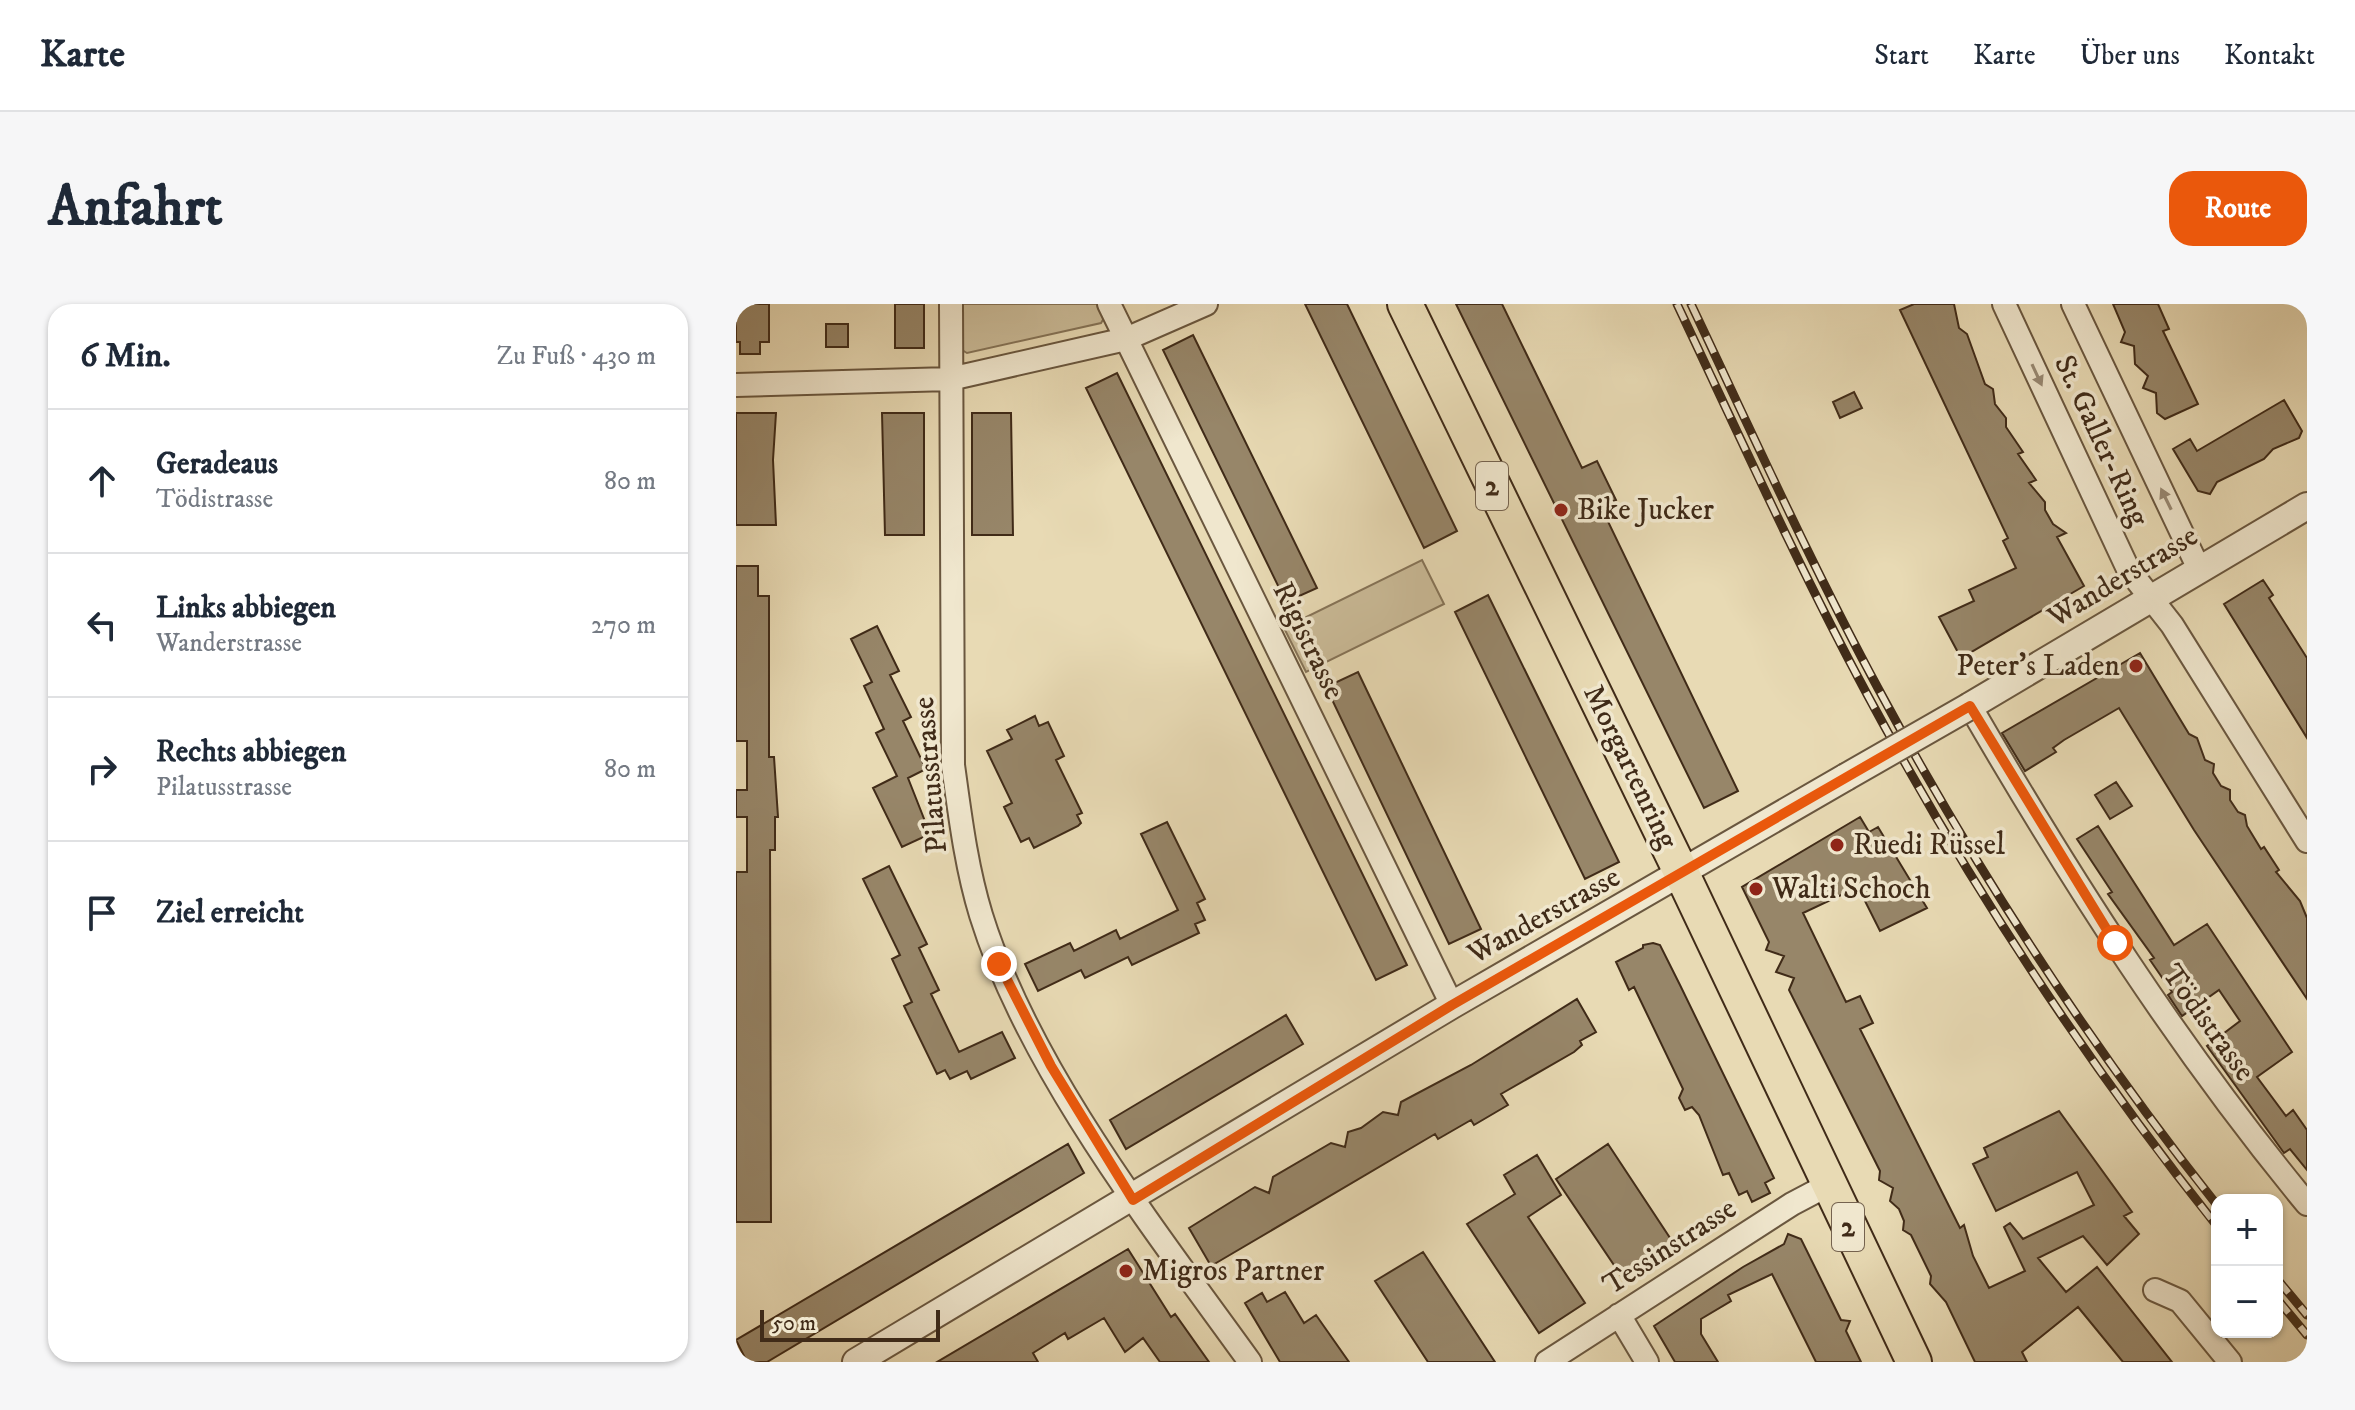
<!DOCTYPE html>
<html lang="de">
<head>
<meta charset="utf-8">
<style>
	:root { --surface:#fff; --page:#f6f6f7; --text:#1f2937; --muted:#747a83; --line:#e0e1e3; --accent:#ea580c }
	body { margin:0; font-family:"IM FELL DW Pica",serif; background:var(--page); color:var(--text) }
	.controls { position:absolute; right:24px; bottom:24px; display:grid; overflow:hidden; border-radius:16px; box-shadow:0 2px 6px #0004 }
	.controls button { width:72px; height:72px; display:grid; place-items:center; padding:0; border:0; border-bottom:2px solid var(--line); background:var(--surface); color:var(--text); font:40px sans-serif }
	.scale { position:absolute; left:24px; bottom:20px; width:180px; box-sizing:border-box; padding-left:8px; border:4px solid #402b18; border-top:0; font-size:22px; line-height:28px; white-space:nowrap; color:#402b18; -webkit-text-stroke:6px #f0e7ce; paint-order:stroke }
	.stop { position:absolute; width:24px; height:24px; margin:-18px; border:6px solid #ea580c; border-radius:50%; background:#fff }
	.stop.end { background:#ea580c; border-color:#fff; box-shadow:0 2px 8px #0008 }
	.list { margin:0; padding:0; list-style:none }
	h2 { display:flex; justify-content:space-between; align-items:center; height:104px; margin:0; padding:0 32px; font-size:34px }
	h2 small { font-size:26px; font-weight:400; color:var(--muted) }
	.list li { display:grid; grid-template-columns:52px 1fr auto; gap:24px; align-items:center; box-sizing:border-box; height:144px; padding:0 32px; border-top:2px solid var(--line) }
	.list b { display:block; font-size:30px; white-space:nowrap }
	.list p { margin:0; font-size:26px; white-space:nowrap; color:var(--muted) }
	.list em { font-size:26px; font-style:normal; color:var(--muted) }
	.icon { flex:none; width:44px; height:44px; fill:none; stroke:currentColor; stroke-width:2; stroke-linecap:round; stroke-linejoin:round }
	.map { position:relative; flex:none; width:1571px; height:1058px; overflow:hidden; border-radius:24px }
	header { display:flex; align-items:center; gap:48px; box-sizing:border-box; height:112px; padding:0 40px; background:var(--surface); border-bottom:2px solid var(--line) }
	header strong { font-size:38px }
	nav { display:flex; gap:44px; margin-inline-start:auto; font-size:28px }
	.intro { display:flex; align-items:center; justify-content:space-between; box-sizing:border-box; height:192px; padding:0 48px }
	h1 { margin:0; font-size:56px }
	.button { padding:20px 36px; border-radius:24px; background:var(--accent); color:#fff; font-size:28px; font-weight:700 }
	main { display:flex; gap:48px; padding:0 48px }
	aside { flex:1; background:var(--surface); border-radius:24px; box-shadow:0 2px 6px #0004 }
	.map>svg:first-child { display:block }
</style>
</head>
<body>
<header>
<strong>Karte</strong>
<nav><a>Start</a><a>Karte</a><a>Über uns</a><a>Kontakt</a></nav>
</header>
<div class="intro"><h1>Anfahrt</h1><a class="button">Route</a></div>
<main>
<aside>
<h2>6 Min.<small>Zu Fuß · 430 m</small></h2>
<ul class="list">
<li><svg class="icon" aria-label="ahead" viewBox="0 0 24 24"><path d="M12 20V5M6 11l6-6 6 6"/></svg><div><b>Geradeaus</b><p>Tödistrasse</p></div><em>80 m</em></li>
<li><svg class="icon" aria-label="left" viewBox="0 0 24 24"><path d="M17 20v-9H6M10 6l-5 5 5 5"/></svg><div><b>Links abbiegen</b><p>Wanderstrasse</p></div><em>270 m</em></li>
<li><svg class="icon" aria-label="right" viewBox="0 0 24 24"><path d="M7 20v-9h11M14 6l5 5-5 5"/></svg><div><b>Rechts abbiegen</b><p>Pilatusstrasse</p></div><em>80 m</em></li>
<li><svg class="icon" aria-label="arrive" viewBox="0 0 24 24"><path d="M6 21V4h12l-3 4 3 4H6"/></svg><div><b>Ziel erreicht</b></div></li>
</ul>
</aside>
<div class="map">
<svg width="1571" height="1058" viewBox="0 0 1571 1058">
	<rect width="100%" height="100%" fill="#e8dab4"/>
	<filter id="stains"><feTurbulence type="fractalNoise" baseFrequency=".0025" numOctaves="4"/><feColorMatrix values="0 0 0 0 .2 0 0 0 0 .09 0 0 0 0 .02 0 0 0 .5 -.17"/></filter>
	<radialGradient id="worn" r=".72"><stop offset=".6" stop-color="#630" stop-opacity="0"/><stop offset="1" stop-color="#630" stop-opacity=".3"/></radialGradient>
	<path fill="#cbbc99" stroke="#867458" stroke-width="2" d="M 226,0 L 361,0 L 368,14 L 365,19 L 231,49 L 226,46 Z
		M 686,256 L 708,300 L 570,368 L 548,324 Z"/>
	<path fill="#978669" stroke="#402b18" stroke-width="2" d="M 0,0 L 33,0 L 33,38 L 24,38 L 24,50 L 4,50 L 4,38 L 0,38 Z
		M 159,0 L 188,0 L 188,44 L 159,44 Z
		M 569,0 L 611,0 L 721,227 L 688,244 Z
		M 720,0 L 766,0 L 846,164 L 861,157 L 880,196 L 865,203 L 1002,487 L 968,504 Z
		M 1178,0 L 1218,0 L 1223,24 L 1231,30 L 1249,80 L 1257,85 L 1259,100 L 1270,114 L 1270,123 L 1287,148 L 1282,150 L 1300,176 L 1293,179 L 1309,198 L 1309,206 L 1317,220 L 1330,229 L 1321,233 L 1348,282 L 1225,354 L 1203,313 L 1238,297 L 1233,286 L 1280,264 L 1267,237 L 1272,234 L 1164,6 Z
		M 1377,0 L 1422,0 L 1433,25 L 1427,27 L 1462,100 L 1429,115 L 1421,109 L 1420,89 L 1407,84 L 1412,72 L 1399,60 L 1398,42 L 1385,38 L 1389,28 Z
		M 90,20 L 112,20 L 112,43 L 90,43 Z
		M 457,31 L 581,284 L 550,298 L 427,46 Z
		M 381,69 L 671,661 L 640,676 L 350,84 Z
		M 1118,88 L 1126,104 L 1104,114 L 1097,98 Z
		M 1548,96 L 1566,127 L 1563,134 L 1537,145 L 1528,155 L 1481,178 L 1474,190 L 1462,187 L 1437,145 L 1454,135 L 1461,147 Z
		M 0,109 L 40,109 L 37,156 L 40,221 L 0,221 Z
		M 146,109 L 188,109 L 188,231 L 149,231 Z
		M 236,109 L 275,109 L 277,231 L 236,231 Z
		M 0,262 L 22,262 L 22,292 L 33,292 L 33,453 L 38,453 L 42,513 L 39,513 L 39,546 L 34,546 L 35,918 L 0,918 L 0,568 L 11,568 L 11,513 L 0,513 L 0,486 L 11,486 L 11,437 L 0,437 Z
		M 1527,276 L 1537,291 L 1533,294 L 1571,354 L 1571,434 L 1488,300 Z
		M 752,291 L 883,558 L 849,575 L 719,308 Z
		M 141,322 L 163,367 L 154,371 L 175,413 L 167,417 L 190,465 L 172,474 L 194,530 L 166,543 L 137,484 L 161,472 L 140,429 L 148,425 L 128,382 L 136,378 L 115,335 Z
		M 1404,349 L 1453,430 L 1461,434 L 1469,456 L 1478,460 L 1477,469 L 1485,482 L 1494,486 L 1494,496 L 1502,508 L 1509,511 L 1511,522 L 1525,545 L 1528,543 L 1543,566 L 1540,568 L 1564,597 L 1571,614 L 1571,695 L 1458,526 L 1383,404 L 1328,436 L 1317,444 L 1320,448 L 1289,467 L 1266,429 Z
		M 622,368 L 745,625 L 713,640 L 590,383 Z
		M 299,412 L 303,422 L 312,418 L 328,452 L 320,456 L 346,509 L 341,511 L 345,519 L 342,522 L 298,544 L 293,534 L 285,538 L 268,503 L 276,499 L 251,447 L 276,435 L 271,426 Z
		M 1380,478 L 1396,502 L 1374,515 L 1359,491 Z
		M 1124,513 L 1133,528 L 1142,523 L 1191,604 L 1144,627 L 1122,583 L 1067,609 L 1110,698 L 1124,692 L 1137,719 L 1124,725 L 1224,924 L 1228,921 L 1237,952 L 1253,984 L 1289,967 L 1268,923 L 1274,919 L 1287,935 L 1358,901 L 1341,868 L 1260,907 L 1237,860 L 1252,853 L 1248,844 L 1323,807 L 1396,908 L 1388,912 L 1403,930 L 1371,961 L 1347,932 L 1302,954 L 1330,988 L 1361,963 L 1436,1058 L 1387,1058 L 1342,1003 L 1286,1048 L 1291,1058 L 1239,1058 L 1210,998 L 1194,980 L 1195,972 L 1175,931 L 1167,926 L 1168,917 L 1163,905 L 1154,897 L 1157,884 L 1143,876 L 1144,867 L 1053,686 L 1058,674 L 1040,668 L 1048,652 L 1030,646 L 1033,638 L 1006,583 Z
		M 431,518 L 469,595 L 461,599 L 469,616 L 459,620 L 463,629 L 396,661 L 392,653 L 349,674 L 345,666 L 302,687 L 289,660 L 334,639 L 338,647 L 380,626 L 384,635 L 442,606 L 405,530 Z
		M 1362,522 L 1438,641 L 1471,620 L 1556,748 L 1521,773 L 1550,812 L 1557,806 L 1571,826 L 1571,866 L 1554,845 L 1548,849 L 1471,742 L 1504,717 L 1483,686 L 1446,712 L 1432,691 L 1436,688 L 1414,656 L 1418,654 L 1372,590 L 1376,588 L 1341,535 Z
		M 153,562 L 191,640 L 183,644 L 203,686 L 195,690 L 223,748 L 266,728 L 279,754 L 235,775 L 231,767 L 214,775 L 209,766 L 201,770 L 168,702 L 176,698 L 156,655 L 164,651 L 127,575 Z
		M 917,639 L 924,641 L 944,681 L 1038,874 L 1029,879 L 1034,889 L 1016,898 L 1011,887 L 1003,891 L 993,869 L 987,871 L 963,811 L 956,803 L 949,806 L 943,794 L 947,785 L 898,683 L 893,686 L 880,658 L 907,644 L 907,641 Z
		M 841,695 L 860,728 L 844,737 L 846,741 L 838,748 L 765,790 L 772,801 L 738,821 L 735,816 L 702,835 L 699,830 L 475,962 L 453,924 L 519,883 L 533,889 L 537,873 L 595,839 L 609,843 L 612,828 L 625,824 L 647,808 L 662,811 L 665,798 L 735,761 Z
		M 550,711 L 567,740 L 390,845 L 374,816 Z
		M 332,840 L 348,869 L 31,1058 L 11,1058 L 0,1036 Z
		M 872,840 L 938,940 L 886,973 L 820,875 Z
		M 801,851 L 825,891 L 792,913 L 849,999 L 803,1029 L 731,920 L 779,890 L 768,871 Z
		M 1052,930 L 1065,935 L 1105,1016 L 1114,1017 L 1110,1027 L 1125,1058 L 1080,1058 L 1036,970 L 992,991 L 995,997 L 965,1015 L 965,1030 L 982,1058 L 939,1058 L 918,1022 L 1007,963 L 1048,940 Z
		M 392,945 L 435,1013 L 439,1010 L 473,1058 L 424,1058 L 407,1034 L 389,1048 L 368,1014 L 332,1035 L 329,1029 L 297,1049 L 302,1058 L 201,1058 Z
		M 687,948 L 759,1058 L 692,1058 L 639,977 Z
		M 549,988 L 568,1019 L 580,1011 L 613,1058 L 544,1058 L 509,999 L 526,989 L 531,998 Z"/>
	<g fill="none" stroke-linecap="round" stroke-linejoin="round">
		<g stroke="#6a573f" stroke-width="26">
			<path id="minor" d="M 215,0 L 217,461 C 224,511 230,562 245,611 C 293,766 419,926 514,1058
				M 373,0 L 716,701
				M 1268,0 L 1392,265 L 1436,321 L 1571,537
				M 1337,0 L 1463,265
				M 0,81 L 214,75 L 390,35 L 470,0
				M 1234,402 C 1335,576 1443,745 1571,900
				M 1419,986 L 1444,997 L 1494,1058
				M 883,1011 L 911,1058
				M 811,1058 L 1056,900 L 1092,881"/>
		</g>
		<g stroke="#6a573f" stroke-width="30">
			<path id="tertiary" d="M 1234,402 L 1571,202
				M 120,1058 L 716,701 L 1110,473"/>
		</g>
		<g stroke="#402b18" stroke-width="38">
			<path id="primary" d="M 669,0 L 946,570 L 1178,1058"/>
		</g>
		<use href="#minor" stroke="#f0e7ce" stroke-width="22"/>
		<use href="#tertiary" stroke="#f0e7ce" stroke-width="26"/>
		<use href="#primary" stroke="#e8dab4" stroke-width="34"/>
		<g stroke="#402b18" stroke-width="9">
			<path id="rail" d="M 941,0 C 1003,131 1063,264 1132,392 C 1232,578 1349,757 1481,922
				M 955,0 C 1016,129 1075,260 1143,386 C 1240,566 1353,740 1481,901
				M 1541,975 L 1571,1011
				M 1541,995 L 1571,1031"/>
		</g>
		<use href="#rail" stroke="#f0e7ce" stroke-width="6" stroke-dasharray="18" stroke-linecap="butt"/>
		<g stroke="#6a573f" stroke-width="30" stroke-linecap="butt">
			<path id="tertiary-bridge" d="M 1110,473 L 1234,402"/>
		</g>
		<use href="#tertiary-bridge" stroke="#f0e7ce" stroke-width="26"/>
	</g>
	<defs><path id="oneway-solid" d="M-6-.8H1V-3.2L6.5 0L1 3.2V.8H-6Z" transform="scale(2)"/></defs>
	<g fill="#988973">
		<use href="#oneway-solid" transform="translate(1301 71) rotate(65)"/>
		<use href="#oneway-solid" transform="translate(1430 195) rotate(-116)"/>
	</g>
	<g fill="none" stroke-linecap="round" stroke-linejoin="round">
		<path stroke="#ea580c" stroke-width="10" d="M 263,660 L 315,762 L 397,896 L 716,701 L 1234,402 L 1379,639"/>
	</g>
	<g fill="#8f2418" stroke="#f0e7ce" stroke-width="3">
		<circle cx="825" cy="206" r="8"/>
		<circle cx="1400" cy="362" r="8"/>
		<circle cx="1101" cy="541" r="8"/>
		<circle cx="1020" cy="585" r="8"/>
		<circle cx="390" cy="967" r="8"/>
	</g>
	<g text-anchor="middle" dominant-baseline="central" stroke-width="7" stroke-linejoin="round" paint-order="stroke">
		<g fill="#f0e7ce" stroke="#75634f" stroke-width="2">
			<rect x="740" y="158" width="32" height="48" rx="6"/>
			<rect x="1096" y="899" width="32" height="48" rx="6"/>
		</g>
		<g font-size="28" font-weight="bold" fill="#402b18">
			<text x="756" y="182">2</text>
			<text x="1112" y="923">2</text>
		</g>
		<g font-size="30" fill="#402b18" stroke="#f0e7ce">
			<text transform="translate(1365 137) rotate(65)">St. Galler-Ring</text>
			<text transform="translate(1387 273) rotate(-31)">Wanderstrasse</text>
			<text transform="translate(572 337) rotate(64)">Rigistrasse</text>
			<text transform="translate(894 463) rotate(64)">Morgartenring</text>
			<text transform="translate(195 471) rotate(-95)">Pilatusstrasse</text>
			<text transform="translate(808 612) rotate(-29)">Wanderstrasse</text>
			<text transform="translate(1472 719) rotate(54)">Tödistrasse</text>
			<text transform="translate(934 943) rotate(-33)">Tessinstrasse</text>
		</g>
		<g font-size="30" fill="#402b18" stroke="#f0e7ce" text-anchor="start">
			<text x="841" y="206">Bike Jucker</text>
			<text x="1384" y="362" text-anchor="end">Peter's Laden</text>
			<text x="1117" y="541">Ruedi Rüssel</text>
			<text x="1036" y="585">Walti Schoch</text>
			<text x="406" y="967">Migros Partner</text>
		</g>
	</g>
	<rect width="100%" height="100%" filter="url(#stains)"/>
	<rect width="100%" height="100%" fill="url(#worn)"/>
</svg>
<div class="controls">
<button>+</button>
<button>−</button>
</div>
<div class="scale">50 m</div>
<div class="stop" style="left:1379px;top:639px"></div>
<div class="stop end" style="left:263px;top:660px"></div>
</div>
</main>
</body>
</html>
